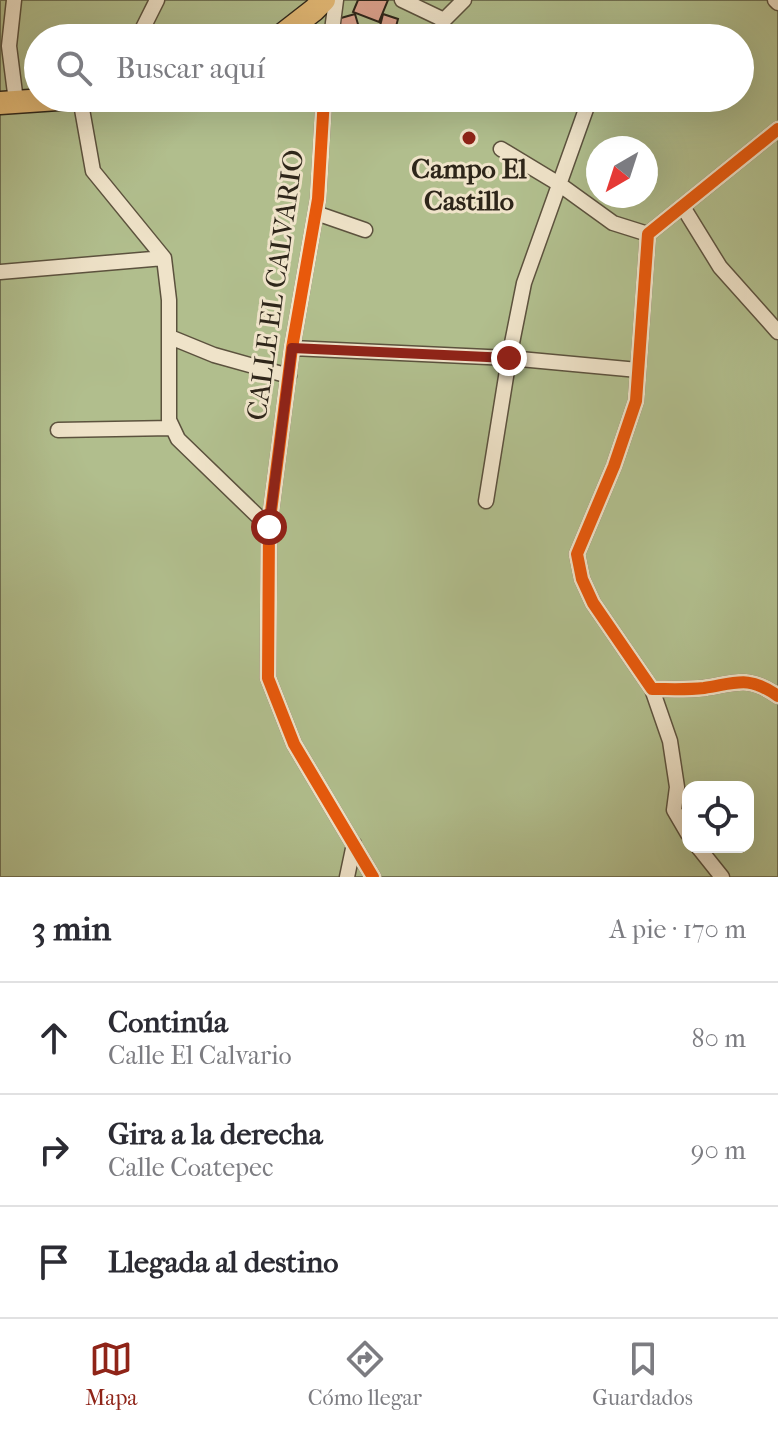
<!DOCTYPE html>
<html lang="es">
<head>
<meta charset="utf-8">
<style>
	:root { --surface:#fff; --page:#f7f7f7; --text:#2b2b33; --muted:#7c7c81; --line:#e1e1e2; --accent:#8f2418 }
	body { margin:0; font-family:"IM FELL French Canon",serif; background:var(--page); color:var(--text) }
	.controls { position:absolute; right:24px; bottom:24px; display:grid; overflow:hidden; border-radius:16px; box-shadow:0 8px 32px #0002 }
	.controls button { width:72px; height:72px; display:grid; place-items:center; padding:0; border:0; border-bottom:2px solid var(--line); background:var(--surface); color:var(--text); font:40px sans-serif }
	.compass { position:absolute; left:586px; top:136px; width:72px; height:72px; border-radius:50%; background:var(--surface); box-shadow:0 8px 32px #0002; rotate:219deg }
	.stop { position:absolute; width:24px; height:24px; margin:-18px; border:6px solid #8f2418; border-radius:50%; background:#fff }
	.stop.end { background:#8f2418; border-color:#fff; box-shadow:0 2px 8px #0008 }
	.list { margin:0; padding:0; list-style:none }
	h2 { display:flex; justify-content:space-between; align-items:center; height:104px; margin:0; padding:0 32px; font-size:34px }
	h2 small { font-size:26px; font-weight:400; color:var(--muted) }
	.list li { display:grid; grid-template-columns:52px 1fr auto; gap:24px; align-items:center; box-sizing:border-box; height:112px; padding:0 32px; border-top:2px solid var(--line) }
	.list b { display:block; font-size:30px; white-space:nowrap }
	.list p { margin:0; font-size:26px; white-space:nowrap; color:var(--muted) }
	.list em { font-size:26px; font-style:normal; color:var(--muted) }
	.icon { flex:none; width:44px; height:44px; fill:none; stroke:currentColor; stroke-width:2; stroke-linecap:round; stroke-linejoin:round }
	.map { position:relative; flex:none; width:778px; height:877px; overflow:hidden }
	.search { position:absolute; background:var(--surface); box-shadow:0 8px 32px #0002; left:24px; right:24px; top:24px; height:88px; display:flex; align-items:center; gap:20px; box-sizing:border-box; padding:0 28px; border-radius:44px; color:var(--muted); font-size:30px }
	.sheet { height:440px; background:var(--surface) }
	nav { display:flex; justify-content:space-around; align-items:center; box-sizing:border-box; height:112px; border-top:2px solid var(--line); background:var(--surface); font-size:22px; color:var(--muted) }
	nav a { display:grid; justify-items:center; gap:4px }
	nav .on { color:var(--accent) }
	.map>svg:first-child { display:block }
</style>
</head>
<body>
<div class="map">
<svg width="778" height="877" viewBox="0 0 778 877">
	<rect width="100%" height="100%" fill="#e7d4ac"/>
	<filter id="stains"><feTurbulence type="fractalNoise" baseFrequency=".0025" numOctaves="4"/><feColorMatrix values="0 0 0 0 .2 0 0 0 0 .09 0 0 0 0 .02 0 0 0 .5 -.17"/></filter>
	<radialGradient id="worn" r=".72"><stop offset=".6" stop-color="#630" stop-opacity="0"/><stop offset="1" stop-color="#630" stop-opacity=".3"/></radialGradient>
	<path fill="#b1be8d" stroke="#707254" stroke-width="2" fill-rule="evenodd" d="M 0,0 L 778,0 L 778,877 L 0,877 ZM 38,38 L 740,38 L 740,98 L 38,98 ZM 598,148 L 646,148 L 646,196 L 598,196 ZM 688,787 L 748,787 L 748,847 L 688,847 Z"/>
	<path fill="#dda38e" stroke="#2e261a" stroke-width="2" d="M 358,0 L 388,0 L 379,22 L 353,12 Z
		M 355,14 L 362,38 L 340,38 L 334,20 Z
		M 383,14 L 398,19 L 393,38 L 377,38 Z"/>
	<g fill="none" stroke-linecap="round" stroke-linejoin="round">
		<g stroke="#5c523e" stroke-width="17">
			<path id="minor" d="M 402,0 L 444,20 L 438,38
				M 775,0 L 778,3
				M 444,20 L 464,0
				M 138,38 L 157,0
				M 331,38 L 336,0
				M 80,98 L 93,171 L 164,258 L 169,300 L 169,420 L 178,439 L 269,527
				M 324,98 L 318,199 L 292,348 L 269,527 L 268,678 L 294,744 L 373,877
				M 10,101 L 16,101 L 9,46 L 14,0
				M 778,129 L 648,234 L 636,401 L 614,466 L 577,554 L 582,579 L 593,603 L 652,689 C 669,689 687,690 704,688 C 737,683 748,675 778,696
				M 501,149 L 559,184 L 613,223 L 648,234
				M 683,207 L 720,267 L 778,332
				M 316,213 L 365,230
				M 0,272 L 164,258
				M 170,337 L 214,355 L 289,376
				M 292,348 L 509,358 L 638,370
				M 58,430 L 172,428
				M 486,501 L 509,358 L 524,283 L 590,98
				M 652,689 L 670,741 L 677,787 L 674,810 L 688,834
				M 698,847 L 722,877
				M 347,877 L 354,844"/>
		</g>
		<g stroke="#2e261a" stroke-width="25">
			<path id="primary" d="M 278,38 L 314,10 L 324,0
				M 0,103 L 73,98"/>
		</g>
		<use href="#minor" stroke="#efe3c9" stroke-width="14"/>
		<use href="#primary" stroke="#e4ba76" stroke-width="22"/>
		<g stroke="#efe3c9" stroke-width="17">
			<path id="cycleway" d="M 324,98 L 318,199 L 292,348 L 269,527 L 268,678 L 294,744 L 373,877
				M 778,129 L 648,234 L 636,401 L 614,466 L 577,554 L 582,579 L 593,603 L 652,689 C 669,689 687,690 704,688 C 737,683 748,675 778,696"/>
		</g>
		<use href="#cycleway" stroke="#e8590c" stroke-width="12"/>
	</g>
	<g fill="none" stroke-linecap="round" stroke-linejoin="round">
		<path stroke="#8f2418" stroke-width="10" d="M 269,527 L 292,348 L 509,358"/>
	</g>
	<circle fill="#8f2418" stroke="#efe3c9" stroke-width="3" cx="469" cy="138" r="8"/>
	<g text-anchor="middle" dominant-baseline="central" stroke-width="6" stroke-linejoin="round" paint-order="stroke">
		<g font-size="28" font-weight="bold" fill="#2e261a" stroke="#efe3c9">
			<text x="469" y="168">Campo El<tspan x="469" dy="32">Castillo</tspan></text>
		</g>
		<g font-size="28" fill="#2e261a" stroke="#efe3c9">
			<text transform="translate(275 285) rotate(-82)">CALLE EL CALVARIO</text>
		</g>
	</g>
	<rect width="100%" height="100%" filter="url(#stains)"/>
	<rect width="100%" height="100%" fill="url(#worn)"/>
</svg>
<div class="controls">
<button><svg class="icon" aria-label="locate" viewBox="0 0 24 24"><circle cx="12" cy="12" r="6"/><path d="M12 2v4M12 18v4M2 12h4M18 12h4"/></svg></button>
</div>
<svg class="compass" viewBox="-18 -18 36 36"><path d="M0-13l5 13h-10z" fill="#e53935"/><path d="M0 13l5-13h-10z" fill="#7c7c81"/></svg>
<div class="stop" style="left:269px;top:527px"></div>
<div class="stop end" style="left:509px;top:358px"></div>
<div class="search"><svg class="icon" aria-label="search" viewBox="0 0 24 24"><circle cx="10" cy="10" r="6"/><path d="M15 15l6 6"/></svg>Buscar aquí</div>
</div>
<section class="sheet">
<h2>3 min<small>A pie · 170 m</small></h2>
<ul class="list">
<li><svg class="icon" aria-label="ahead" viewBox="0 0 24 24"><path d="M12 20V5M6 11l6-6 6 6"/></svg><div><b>Continúa</b><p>Calle El Calvario</p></div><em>80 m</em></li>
<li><svg class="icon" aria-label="right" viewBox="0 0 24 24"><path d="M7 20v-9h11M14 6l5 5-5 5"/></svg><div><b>Gira a la derecha</b><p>Calle Coatepec</p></div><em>90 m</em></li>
<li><svg class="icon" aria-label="arrive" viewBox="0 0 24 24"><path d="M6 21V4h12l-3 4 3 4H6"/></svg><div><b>Llegada al destino</b></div></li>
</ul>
</section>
<nav>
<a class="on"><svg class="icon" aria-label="map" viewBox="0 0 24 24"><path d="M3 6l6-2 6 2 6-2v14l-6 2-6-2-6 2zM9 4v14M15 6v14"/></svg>Mapa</a>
<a><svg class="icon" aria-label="directions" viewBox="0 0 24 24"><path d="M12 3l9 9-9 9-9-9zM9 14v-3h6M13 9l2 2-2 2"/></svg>Cómo llegar</a>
<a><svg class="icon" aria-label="saved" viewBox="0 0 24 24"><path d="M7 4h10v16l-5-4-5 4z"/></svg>Guardados</a>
</nav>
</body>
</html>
